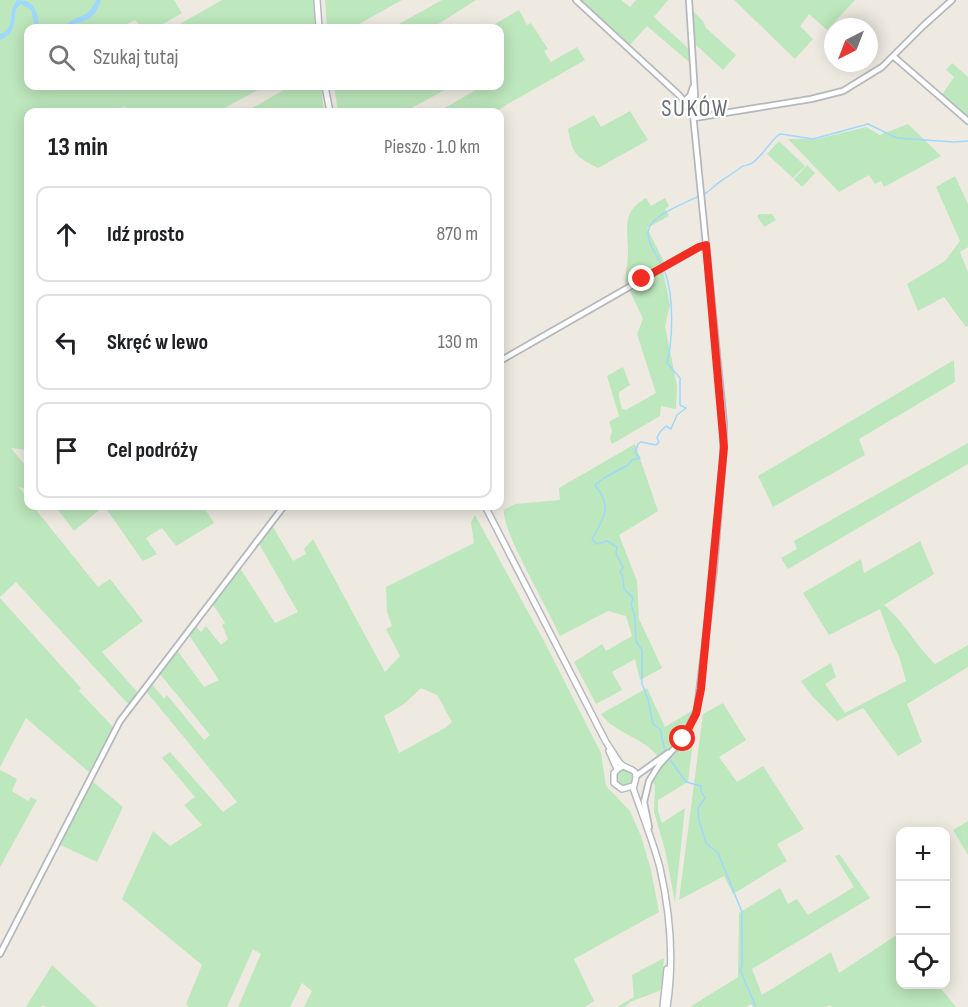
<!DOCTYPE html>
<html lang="pl">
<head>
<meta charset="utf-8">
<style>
	:root { --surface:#fff; --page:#f6f6f6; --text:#202124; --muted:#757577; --line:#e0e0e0 }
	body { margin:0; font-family:"Sofia Sans Condensed",sans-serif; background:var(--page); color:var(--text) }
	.controls { position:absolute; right:18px; bottom:18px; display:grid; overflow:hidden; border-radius:12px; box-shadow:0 3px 15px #0003 }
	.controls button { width:54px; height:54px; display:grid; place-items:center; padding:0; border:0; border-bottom:2px solid var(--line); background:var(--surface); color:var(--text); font:30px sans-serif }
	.compass { position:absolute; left:824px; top:18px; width:54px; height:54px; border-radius:50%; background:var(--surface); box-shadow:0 3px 15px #0003; rotate:222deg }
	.stop { position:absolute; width:18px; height:18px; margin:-14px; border:4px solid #f22e22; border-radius:50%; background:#fff }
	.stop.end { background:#f22e22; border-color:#fff; box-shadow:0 2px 6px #0008 }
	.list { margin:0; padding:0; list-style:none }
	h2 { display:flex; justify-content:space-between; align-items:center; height:78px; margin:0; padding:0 24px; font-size:26px }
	h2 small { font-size:20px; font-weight:400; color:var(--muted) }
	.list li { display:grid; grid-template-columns:39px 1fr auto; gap:18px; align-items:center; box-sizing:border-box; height:96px; margin:0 12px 12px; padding:0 12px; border:2px solid var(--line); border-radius:12px }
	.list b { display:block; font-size:22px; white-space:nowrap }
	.list em { font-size:20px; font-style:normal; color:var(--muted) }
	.icon { flex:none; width:33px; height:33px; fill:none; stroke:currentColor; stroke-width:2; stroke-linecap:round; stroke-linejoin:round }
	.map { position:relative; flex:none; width:968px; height:1007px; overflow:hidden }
	.search { position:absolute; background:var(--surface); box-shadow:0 3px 15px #0003; left:24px; top:24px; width:480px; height:66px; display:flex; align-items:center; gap:15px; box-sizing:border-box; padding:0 21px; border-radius:12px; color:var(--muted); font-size:22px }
	.panel { position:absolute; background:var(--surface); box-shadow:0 3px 15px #0003; left:24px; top:108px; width:480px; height:402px; border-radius:12px }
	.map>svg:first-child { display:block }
</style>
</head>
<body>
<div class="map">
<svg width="968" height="1007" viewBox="0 0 968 1007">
	<rect width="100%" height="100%" fill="#eeeae1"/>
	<path fill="#bde7bc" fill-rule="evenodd" d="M 0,0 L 174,0 L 182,13 L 156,28 L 141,28 L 135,20 L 119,28 L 28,28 L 28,86 L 265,86 L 217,112 L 129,112 L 124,106 L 117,112 L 28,112 L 28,450 L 11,448 L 28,469 L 28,489 L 19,487 L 28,500 L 28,506 L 33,506 L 98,587 L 110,579 L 143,621 L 102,652 L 138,693 L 129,705 L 16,582 L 0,597 Z
		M 222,0 L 313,0 L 315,28 L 173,28 Z
		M 325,0 L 402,0 L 352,28 L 327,28 Z
		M 442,0 L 476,0 L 432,28 L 392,28 Z
		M 581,0 L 621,0 L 630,7 L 636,0 L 668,0 L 654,17 L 689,49 L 689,62 L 647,26 L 630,45 Z
		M 734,0 L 855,0 L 827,30 L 809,14 L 800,26 L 813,39 L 795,59 Z
		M 519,10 L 527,25 L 531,23 L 548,49 L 544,51 L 551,62 L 577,47 L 585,60 L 494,112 L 438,112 L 481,87 L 481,86 L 500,86 L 500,28 L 488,28 Z
		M 693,11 L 703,21 L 706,28 L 736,55 L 723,70 L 694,43 Z
		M 952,63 L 968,77 L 968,118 L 942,95 L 954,77 L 946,70 Z
		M 291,86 L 321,86 L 324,112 L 245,112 Z
		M 334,86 L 452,86 L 404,112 L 338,112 Z
		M 630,111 L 648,140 L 598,168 C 575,156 573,155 568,129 L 594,115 L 601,127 Z
		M 908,124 L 941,156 L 884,187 L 881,181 L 875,184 L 869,175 L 839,192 L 788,139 L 817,139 L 866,127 L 880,135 Z
		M 779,141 L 805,166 L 793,178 L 767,154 Z
		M 807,165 L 815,173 L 802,187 L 794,179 Z
		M 955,176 L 968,204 L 968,247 L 960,252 L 968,272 L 968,326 L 966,327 L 944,297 L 918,311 L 907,284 L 945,261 L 960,241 L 936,187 Z
		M 646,198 L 651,206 L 665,198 L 669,206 L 665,209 L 669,216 L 647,228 L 664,262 L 625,284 C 626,272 628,260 628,249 C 627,225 623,211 646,198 Z
		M 760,214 L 772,214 L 776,220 L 764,227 L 757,216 Z
		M 663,271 L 670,305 L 665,326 L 677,386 L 676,409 L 661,406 L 660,416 L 612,444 L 610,438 L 612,431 L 609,422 L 619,416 L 607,376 L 623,367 L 630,385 L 619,392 L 619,397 L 622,409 L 626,410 L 656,393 L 637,334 L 643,319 L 630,291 Z
		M 954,360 L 955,382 L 859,439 L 865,455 L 773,507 L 758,476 Z
		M 968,443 L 968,464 L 788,569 L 781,558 L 797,549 L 794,541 Z
		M 635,444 L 658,511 L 619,535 L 637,581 L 639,619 L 662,668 L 640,680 L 635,659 L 612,672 L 622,690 L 596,704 L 574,662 L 602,644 L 606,651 L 632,636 L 626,616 L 608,611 L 560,636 C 549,610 502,532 504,510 L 515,504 L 560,500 L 559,488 Z
		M 55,506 L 203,506 L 214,523 L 176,546 L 162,528 L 146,538 L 157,554 L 143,561 L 104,506 L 74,531 Z
		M 475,515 L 545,643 L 601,753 L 606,786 L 630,811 L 641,836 L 651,870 L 659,912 L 574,959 L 594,1001 L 585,1007 L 304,1007 L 312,991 L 302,983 L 290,1007 L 238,1007 L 261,954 L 253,949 L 227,1007 L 189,1007 L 186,1004 L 202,965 L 122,899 L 153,831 L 170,846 L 202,825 L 184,805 L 195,797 L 162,758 L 170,752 L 223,812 L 237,802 L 146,691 L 152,684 L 164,699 L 167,695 L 204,740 L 210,735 L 159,673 L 177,650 L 204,687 L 219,680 L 189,635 L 195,625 L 201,632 L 206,626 L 221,645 L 228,639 L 222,625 L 225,623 L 212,603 L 238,565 L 275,623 L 298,612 L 258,542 L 272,525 L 293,561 L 306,554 L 304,549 L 313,539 L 385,672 L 400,656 L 386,629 L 392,626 L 387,612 L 386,587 L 474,543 L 471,522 ZM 421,688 L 437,695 L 452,722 L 445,728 L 399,753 L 384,716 L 404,704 Z
		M 920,541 L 934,574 L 884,605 C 904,621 916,646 935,664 L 968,645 L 968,667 L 907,704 L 922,742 L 898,756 L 863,708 L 837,721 L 813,697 L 801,681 L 831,663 L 836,677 L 825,684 L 845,713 L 906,681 L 899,656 L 892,642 L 880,609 L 829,635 L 803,593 L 861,559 L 864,573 Z
		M 0,598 L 81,688 L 79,691 L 113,727 L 89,772 L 26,718 L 0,767 Z
		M 647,688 L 665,727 L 695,709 L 682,737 L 658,757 C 644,737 615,734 601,714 Z
		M 723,703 L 746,740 L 719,757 L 737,782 L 763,766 L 804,829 L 777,844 L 787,861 L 733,894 L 724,876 L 679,900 L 703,714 Z
		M 690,736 L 693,741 L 688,782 L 658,800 L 658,811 L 662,823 L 685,808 L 675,902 L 665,850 L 654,812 L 655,785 L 650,780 L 659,768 Z
		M616 778a9 9 0 1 1 18 0a9 9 0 1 1-18 0Z
		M 0,770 L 17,779 L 12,791 L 28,801 L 31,797 L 37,800 L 0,867 Z
		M 92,781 L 123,807 L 97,862 L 58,844 Z
		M 968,821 L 968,855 L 953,830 Z
		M 840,855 L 870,898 L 752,969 L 762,995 L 831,952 L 839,973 L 898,934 L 900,937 L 900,984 L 938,985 L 956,1007 L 832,1007 L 830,1005 L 826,1007 L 753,1007 L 751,1004 L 746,1007 L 690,1007 L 738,977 L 739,913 L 780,888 L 788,904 L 797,899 L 808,915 L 854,887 L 835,856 Z
		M 664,958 L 661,989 L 659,991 L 630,1002 L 625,1007 L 617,1007 L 634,997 L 632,975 Z
		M 52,965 L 97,1007 L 46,1007 L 43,1005 L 41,1007 L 26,1007 Z"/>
	<path fill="#9fd8ff" d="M 17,0 C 36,0 38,13 39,28 L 35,28 L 31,10 L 21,4 L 16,9 C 14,22 15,35 0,40 L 0,34 C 17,29 6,13 17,0 Z
		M 96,0 L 101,0 C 96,15 90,21 75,23 L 73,28 L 64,28 C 74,13 87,22 96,0 Z"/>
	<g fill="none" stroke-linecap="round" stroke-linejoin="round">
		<path stroke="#9fd8ff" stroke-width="1.5" d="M 665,751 L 660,729 L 653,724 L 648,699 L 642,684 L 642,650 L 636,641 L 635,616 L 631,605 L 633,598 L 624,589 L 623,578 L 620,571 L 623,568 L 616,553 L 617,547 L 607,541 L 597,544 L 592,539 C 604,518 613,507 595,485 L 604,478 L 628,465 L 632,460 L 640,458 L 635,453 L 638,444 L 641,442 L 656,445 L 659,442 L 657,438 L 660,432 L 666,426 L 671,429 L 677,415 L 686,408 L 680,405 L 680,378 L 667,363 C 673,339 674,296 665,272 C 661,259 642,240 650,226 C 658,212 692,200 706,193 C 712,189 717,183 724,179 C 730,175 737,170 743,166 C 745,166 751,164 752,163 C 761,157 769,144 777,136 L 781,134 L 813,139 L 868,124 L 897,138 L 954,142 L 968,141
			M 669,758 L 686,782 L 701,786 L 701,791 L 705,798 L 698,808 L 699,820 L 706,843 L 718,853 L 742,912 L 742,966 L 740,970 L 756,1007"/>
		<g stroke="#b4b8bd" stroke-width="8">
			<path id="tertiary" d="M 576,0 L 680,96 L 693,114 L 724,424 L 723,459 L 714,569 L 697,710 L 683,739 L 659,765 L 649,781 L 644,802 L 649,827
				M 893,56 L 968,121
				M 684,101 L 690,96 L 693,87
				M 689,106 L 695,96 L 689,0
				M 694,118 L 811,99 L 843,91 L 882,67 L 923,26 L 952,0
				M 500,361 L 699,247 L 706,245
				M 636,776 L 668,753
				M 0,954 L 120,721 L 284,506"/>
		</g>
		<g stroke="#b5b9bf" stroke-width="8">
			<path id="secondary" d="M 317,0 L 319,28
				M 325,86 L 330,112
				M 485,506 L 606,742 C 611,749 615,757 620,763 C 628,773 642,764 633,788 C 642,814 653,841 660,868 C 670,912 674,962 667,1007
				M 609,751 L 617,769
				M 623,766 L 619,768 L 614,773 L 614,783 L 622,789 L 633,786
				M 663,1007 L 667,969"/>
		</g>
		<use href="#tertiary" stroke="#fff" stroke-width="4.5"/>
		<use href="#secondary" stroke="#fff" stroke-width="5"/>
	</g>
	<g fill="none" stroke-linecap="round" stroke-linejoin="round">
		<path stroke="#f22e22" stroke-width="8" d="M 642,279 L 699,247 L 706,245 L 724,447 L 701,689 L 696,714 L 683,739"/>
	</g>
	<g text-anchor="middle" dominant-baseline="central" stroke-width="4.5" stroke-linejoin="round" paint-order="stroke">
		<g font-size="24" letter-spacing="1.5" fill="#6b7075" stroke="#fff">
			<text x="695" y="108">SUKÓW</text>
		</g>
	</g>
</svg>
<div class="controls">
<button>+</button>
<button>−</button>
<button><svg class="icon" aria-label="locate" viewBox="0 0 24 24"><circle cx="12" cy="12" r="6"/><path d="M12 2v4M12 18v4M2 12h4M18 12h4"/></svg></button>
</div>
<svg class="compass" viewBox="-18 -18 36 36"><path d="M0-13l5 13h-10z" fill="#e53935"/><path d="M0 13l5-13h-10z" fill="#757577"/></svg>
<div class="stop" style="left:683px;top:739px"></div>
<div class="stop end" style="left:642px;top:279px"></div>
<div class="search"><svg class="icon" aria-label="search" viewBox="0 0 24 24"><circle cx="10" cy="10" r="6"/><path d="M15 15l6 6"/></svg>Szukaj tutaj</div>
<section class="panel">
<h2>13 min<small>Pieszo · 1.0 km</small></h2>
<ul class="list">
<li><svg class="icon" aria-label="ahead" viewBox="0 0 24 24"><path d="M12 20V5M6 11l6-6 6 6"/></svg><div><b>Idź prosto</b></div><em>870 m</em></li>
<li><svg class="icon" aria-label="left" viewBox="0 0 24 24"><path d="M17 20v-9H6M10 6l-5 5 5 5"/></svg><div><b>Skręć w lewo</b></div><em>130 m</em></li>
<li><svg class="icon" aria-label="arrive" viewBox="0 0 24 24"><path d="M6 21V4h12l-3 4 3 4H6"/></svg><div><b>Cel podróży</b></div></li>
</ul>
</section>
</div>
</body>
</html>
